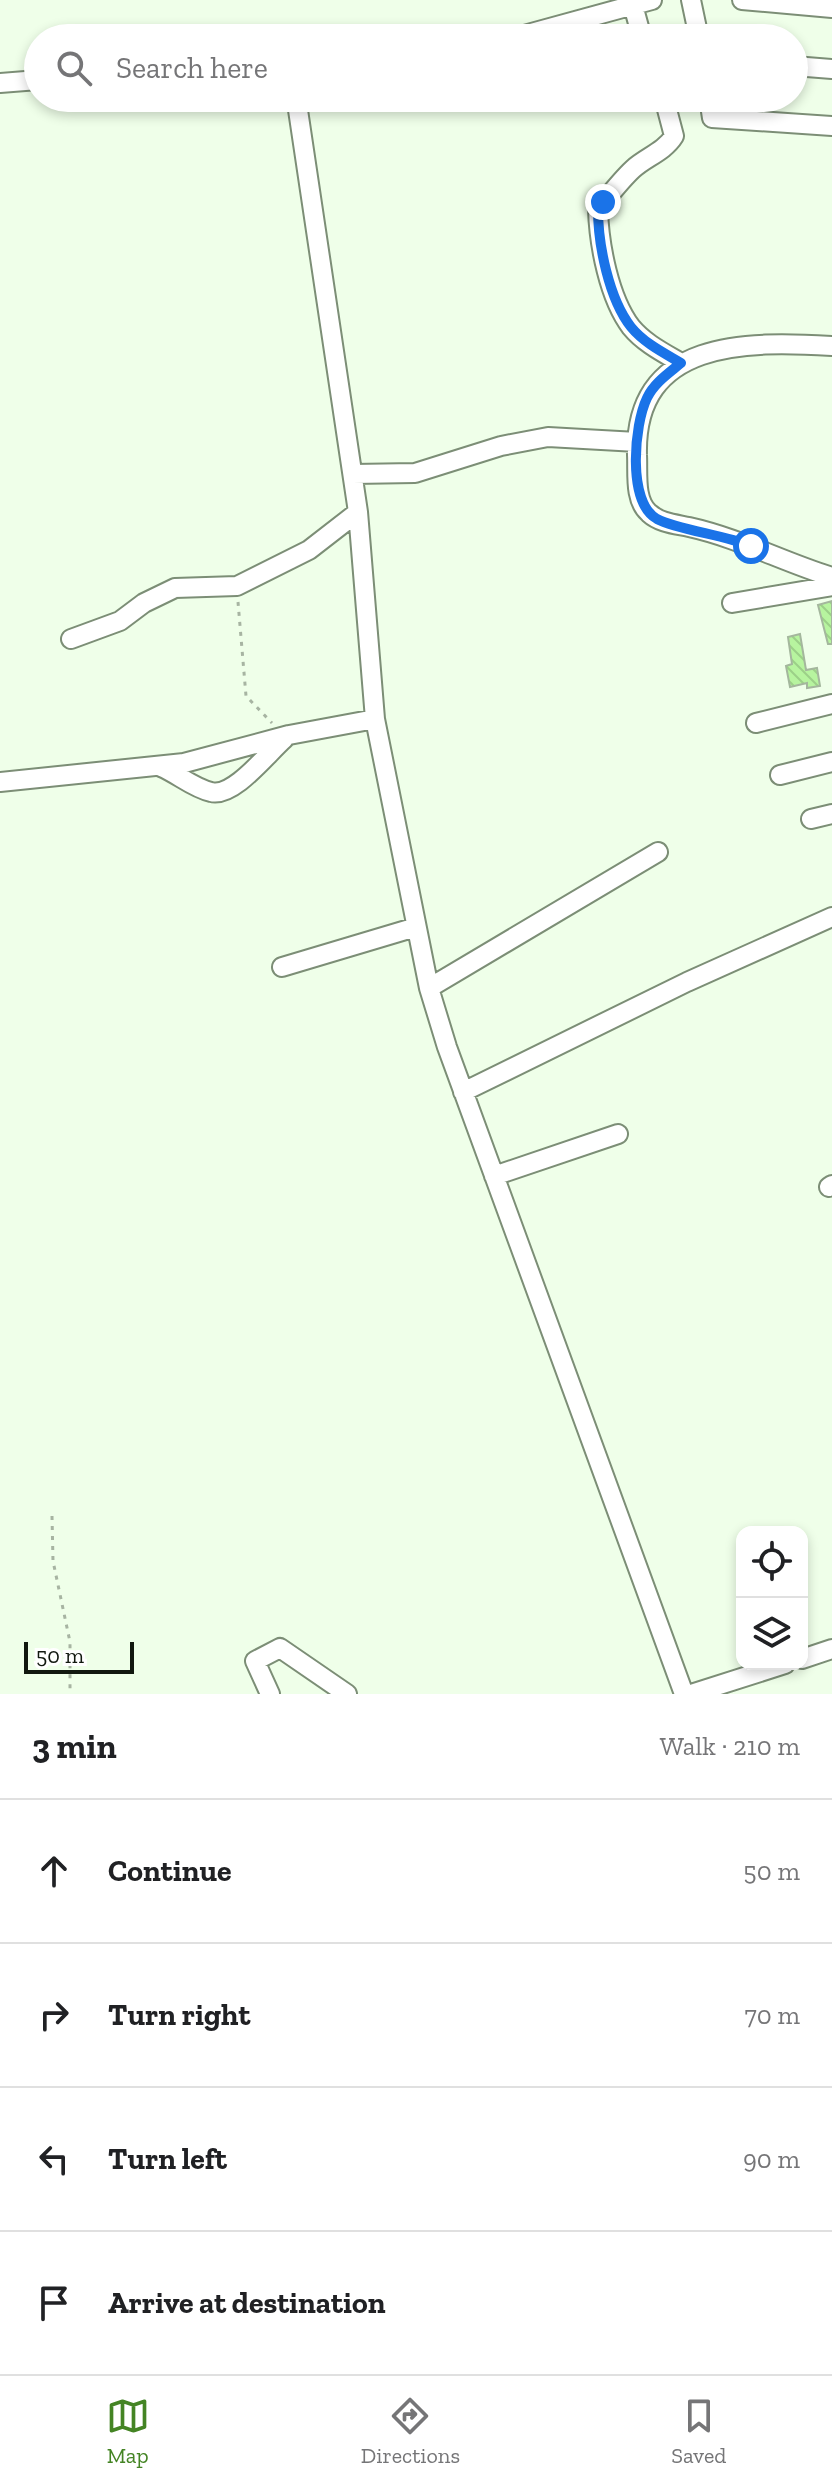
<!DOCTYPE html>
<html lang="en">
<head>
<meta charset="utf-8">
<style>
	:root { --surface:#fff; --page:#f2f2f2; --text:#202124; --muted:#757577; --line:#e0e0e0; --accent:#448424 }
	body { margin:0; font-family:"Zilla Slab",serif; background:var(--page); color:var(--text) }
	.controls { position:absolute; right:24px; bottom:24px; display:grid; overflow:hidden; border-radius:16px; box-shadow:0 4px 12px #0003 }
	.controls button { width:72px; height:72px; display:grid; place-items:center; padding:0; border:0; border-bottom:2px solid var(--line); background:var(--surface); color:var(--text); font:40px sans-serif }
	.scale { position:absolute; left:24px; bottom:20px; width:110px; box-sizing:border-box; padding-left:8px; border:4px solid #11180f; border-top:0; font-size:22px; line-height:28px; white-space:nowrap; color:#11180f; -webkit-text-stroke:6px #fff; paint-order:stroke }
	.stop { position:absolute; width:24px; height:24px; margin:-18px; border:6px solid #1a73e8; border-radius:50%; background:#fff }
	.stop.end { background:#1a73e8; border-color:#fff; box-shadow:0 2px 8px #0008 }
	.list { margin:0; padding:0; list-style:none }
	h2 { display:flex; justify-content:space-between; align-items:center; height:104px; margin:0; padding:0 32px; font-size:34px }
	h2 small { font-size:26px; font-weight:400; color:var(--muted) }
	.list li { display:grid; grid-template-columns:52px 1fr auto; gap:24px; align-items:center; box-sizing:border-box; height:144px; padding:0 32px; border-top:2px solid var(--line) }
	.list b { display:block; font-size:30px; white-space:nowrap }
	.list em { font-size:26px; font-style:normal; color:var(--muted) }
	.icon { flex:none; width:44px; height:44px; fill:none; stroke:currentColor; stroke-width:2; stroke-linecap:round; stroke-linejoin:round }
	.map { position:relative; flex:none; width:832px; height:1694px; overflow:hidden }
	.search { position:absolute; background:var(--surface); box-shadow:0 4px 12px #0003; left:24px; right:24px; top:24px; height:88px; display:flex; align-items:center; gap:20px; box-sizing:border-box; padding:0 28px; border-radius:44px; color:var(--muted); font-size:30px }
	.sheet { height:680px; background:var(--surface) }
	nav { display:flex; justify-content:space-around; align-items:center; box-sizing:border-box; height:112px; border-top:2px solid var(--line); background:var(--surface); font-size:22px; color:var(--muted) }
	nav a { display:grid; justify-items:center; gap:4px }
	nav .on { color:var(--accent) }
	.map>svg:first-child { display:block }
</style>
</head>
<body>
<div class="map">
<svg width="832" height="1694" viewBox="0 0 832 1694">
	<defs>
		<pattern id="building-back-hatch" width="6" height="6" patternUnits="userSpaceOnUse" patternTransform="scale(2)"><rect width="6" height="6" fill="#b7f49f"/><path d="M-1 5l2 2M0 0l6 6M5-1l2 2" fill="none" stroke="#9cd088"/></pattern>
	</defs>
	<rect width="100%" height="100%" fill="#efffe9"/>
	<path fill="url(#building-back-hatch)" stroke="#a4b79d" stroke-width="2" d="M 832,601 L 832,644 L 828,644 L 818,605 Z
		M 800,634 L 806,670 L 817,668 L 820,686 L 807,688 L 807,683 L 790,687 L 786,666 L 792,664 L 788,637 Z"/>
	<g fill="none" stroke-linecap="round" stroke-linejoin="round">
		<g stroke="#7c8e76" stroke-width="22">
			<path id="minor" d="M 691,0 L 699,38
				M 742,0 L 832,8
				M 633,5 L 642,38
				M 513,38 L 652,0
				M 794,66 L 832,69
				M 0,83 L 38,80
				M 300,98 L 298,110 L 358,512 L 375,719 L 429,988 L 447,1047 L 684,1694
				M 664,98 L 674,136 C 664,152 646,157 633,169 C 621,180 608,197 598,209 C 599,245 609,298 631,327 C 644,343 664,353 681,363
				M 709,98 L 712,118 L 832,126
				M 832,346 C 747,341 634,339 637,455 C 638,473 634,500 649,513 C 660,523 675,524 689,527 C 739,538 783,562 832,577
				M 353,474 L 415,473 L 501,446 L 548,437 L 637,442
				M 732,603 L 832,586
				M 71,639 L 120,621 L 144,603 L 175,588 L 237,586 L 309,550 L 358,512
				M 756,723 L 832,704
				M 161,767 C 178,774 193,788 211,792 C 233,798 267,754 284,739
				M 780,775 L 832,762
				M 0,782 L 184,763 L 289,735 L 375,719
				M 811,819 L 832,814
				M 282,967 L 416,927
				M 429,988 L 658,852
				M 463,1092 L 687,982 L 832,917
				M 494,1176 L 618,1134
				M 829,1187 L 832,1185
				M 802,1659 L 832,1649
				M 270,1694 L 255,1661 L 280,1648 L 347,1694
				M 691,1694 L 785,1664"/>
		</g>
		<path stroke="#a7b4a2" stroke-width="3" stroke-dasharray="4 6" stroke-linecap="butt" d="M 238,602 L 246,696 L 272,723
			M 52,1516 L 53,1561 L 70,1642 L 70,1694"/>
		<use href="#minor" stroke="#fff" stroke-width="18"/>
	</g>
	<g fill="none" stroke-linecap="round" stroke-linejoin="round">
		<path stroke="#1a73e8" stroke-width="10" d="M 603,202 L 598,209 C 598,245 609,299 631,327 C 644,343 664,353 681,363 C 669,373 654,383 647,398 C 634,425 627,502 657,519 C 678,530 724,535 751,546"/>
	</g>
</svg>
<div class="controls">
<button><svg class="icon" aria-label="locate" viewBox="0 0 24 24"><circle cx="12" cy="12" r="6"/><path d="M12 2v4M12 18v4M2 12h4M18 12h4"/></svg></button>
<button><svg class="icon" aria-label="layers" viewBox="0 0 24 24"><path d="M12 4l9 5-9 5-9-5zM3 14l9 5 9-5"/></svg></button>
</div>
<div class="scale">50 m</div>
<div class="stop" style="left:751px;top:546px"></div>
<div class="stop end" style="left:603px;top:202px"></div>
<div class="search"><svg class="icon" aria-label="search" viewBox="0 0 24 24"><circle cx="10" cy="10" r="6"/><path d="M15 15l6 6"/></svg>Search here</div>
</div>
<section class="sheet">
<h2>3 min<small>Walk · 210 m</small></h2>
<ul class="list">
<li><svg class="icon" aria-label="ahead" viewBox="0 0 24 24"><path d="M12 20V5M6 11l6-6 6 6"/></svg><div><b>Continue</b></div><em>50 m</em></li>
<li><svg class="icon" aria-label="right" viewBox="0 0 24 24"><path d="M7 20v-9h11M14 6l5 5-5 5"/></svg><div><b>Turn right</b></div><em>70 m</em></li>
<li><svg class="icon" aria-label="left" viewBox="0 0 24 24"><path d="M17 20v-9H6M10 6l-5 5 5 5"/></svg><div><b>Turn left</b></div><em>90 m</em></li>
<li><svg class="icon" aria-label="arrive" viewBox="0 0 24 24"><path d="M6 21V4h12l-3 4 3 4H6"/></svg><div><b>Arrive at destination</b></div></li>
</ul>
</section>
<nav>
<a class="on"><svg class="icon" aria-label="map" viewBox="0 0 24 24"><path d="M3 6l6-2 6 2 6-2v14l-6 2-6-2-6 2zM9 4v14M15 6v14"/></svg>Map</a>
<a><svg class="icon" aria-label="directions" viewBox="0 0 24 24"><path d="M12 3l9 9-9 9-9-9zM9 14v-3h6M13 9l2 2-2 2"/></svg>Directions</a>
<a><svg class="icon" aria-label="saved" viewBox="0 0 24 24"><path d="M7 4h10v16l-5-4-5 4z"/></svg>Saved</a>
</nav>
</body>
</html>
